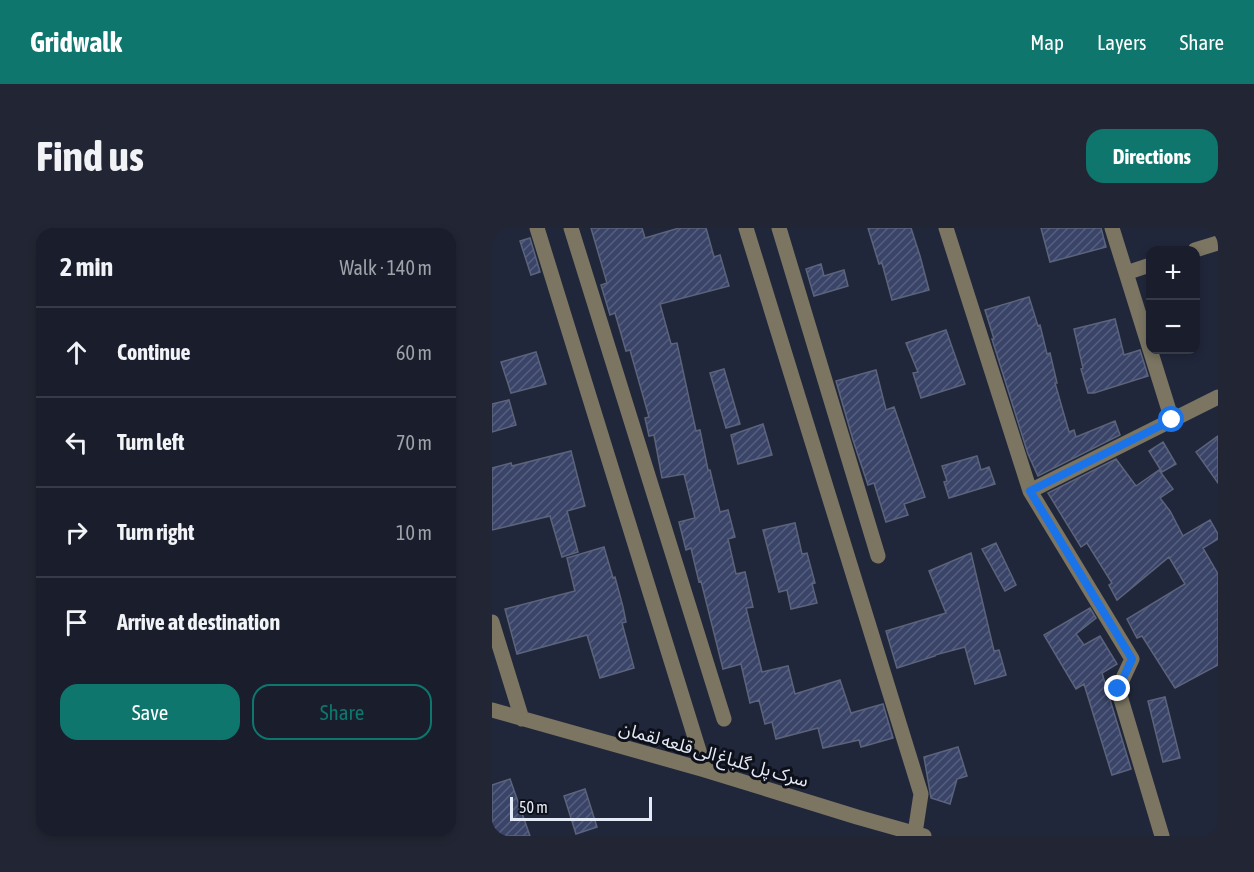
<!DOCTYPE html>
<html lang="en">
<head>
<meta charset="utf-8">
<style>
	:root { --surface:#191d2c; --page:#222634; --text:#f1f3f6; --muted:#9fa2a9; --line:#373b48; --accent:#0f766e }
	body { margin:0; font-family:"Asap Condensed","Noto Sans Arabic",sans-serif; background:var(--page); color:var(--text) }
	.controls { position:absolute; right:18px; top:18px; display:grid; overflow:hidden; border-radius:12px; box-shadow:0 3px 9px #0003 }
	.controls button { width:54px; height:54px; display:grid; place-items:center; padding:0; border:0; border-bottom:2px solid var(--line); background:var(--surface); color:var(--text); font:30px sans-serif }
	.scale { position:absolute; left:18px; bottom:15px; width:142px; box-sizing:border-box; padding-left:6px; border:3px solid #e5eaf7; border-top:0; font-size:16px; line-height:21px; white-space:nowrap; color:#e5eaf7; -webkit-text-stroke:4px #0d1019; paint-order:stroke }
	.stop { position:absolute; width:18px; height:18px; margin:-14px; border:4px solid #1a73e8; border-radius:50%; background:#fff }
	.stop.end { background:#1a73e8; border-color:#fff; box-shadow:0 2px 6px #0008 }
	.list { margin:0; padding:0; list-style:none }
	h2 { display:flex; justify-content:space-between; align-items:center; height:78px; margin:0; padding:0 24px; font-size:26px }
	h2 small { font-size:20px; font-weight:400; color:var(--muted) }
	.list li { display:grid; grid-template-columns:39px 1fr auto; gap:18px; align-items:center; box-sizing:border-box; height:90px; padding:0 24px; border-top:2px solid var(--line) }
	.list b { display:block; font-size:22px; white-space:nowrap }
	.list em { font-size:20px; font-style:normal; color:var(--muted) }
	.actions { display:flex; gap:12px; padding:18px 24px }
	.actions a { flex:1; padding:14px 0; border:2px solid var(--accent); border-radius:18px; text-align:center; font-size:21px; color:var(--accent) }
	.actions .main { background:var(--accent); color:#fff }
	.icon { flex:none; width:33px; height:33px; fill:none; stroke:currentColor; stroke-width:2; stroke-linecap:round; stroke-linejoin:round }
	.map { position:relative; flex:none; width:726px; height:608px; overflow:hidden; border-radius:18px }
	header { display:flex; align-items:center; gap:36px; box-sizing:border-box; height:84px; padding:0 30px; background:var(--accent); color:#fff }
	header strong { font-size:28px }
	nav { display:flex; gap:33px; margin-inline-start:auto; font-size:21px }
	.intro { display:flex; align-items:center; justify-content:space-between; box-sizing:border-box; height:144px; padding:0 36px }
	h1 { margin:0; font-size:42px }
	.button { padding:15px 27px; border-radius:18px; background:var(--accent); color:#fff; font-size:21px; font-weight:700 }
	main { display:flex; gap:36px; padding:0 36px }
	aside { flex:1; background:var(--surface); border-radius:18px; box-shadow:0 3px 9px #0003 }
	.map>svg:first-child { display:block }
</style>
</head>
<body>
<header>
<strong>Gridwalk</strong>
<nav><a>Map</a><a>Layers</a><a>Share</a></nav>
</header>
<div class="intro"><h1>Find us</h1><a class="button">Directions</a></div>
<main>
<aside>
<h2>2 min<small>Walk · 140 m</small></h2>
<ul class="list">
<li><svg class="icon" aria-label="ahead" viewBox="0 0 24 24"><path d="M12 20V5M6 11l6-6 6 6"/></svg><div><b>Continue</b></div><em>60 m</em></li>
<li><svg class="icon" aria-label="left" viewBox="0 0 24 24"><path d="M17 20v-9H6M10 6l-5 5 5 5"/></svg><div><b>Turn left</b></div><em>70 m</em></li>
<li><svg class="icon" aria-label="right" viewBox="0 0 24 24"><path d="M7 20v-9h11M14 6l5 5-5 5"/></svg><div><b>Turn right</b></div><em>10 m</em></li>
<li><svg class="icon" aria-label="arrive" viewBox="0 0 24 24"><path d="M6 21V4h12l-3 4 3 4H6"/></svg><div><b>Arrive at destination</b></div></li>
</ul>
<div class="actions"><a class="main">Save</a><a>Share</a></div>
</aside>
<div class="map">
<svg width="726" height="608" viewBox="0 0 726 608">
	<defs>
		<pattern id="building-hatch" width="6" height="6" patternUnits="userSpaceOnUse" patternTransform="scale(1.5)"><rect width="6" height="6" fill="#394468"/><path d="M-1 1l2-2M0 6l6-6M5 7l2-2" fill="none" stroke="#565f7e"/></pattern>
	</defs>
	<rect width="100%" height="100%" fill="#21273b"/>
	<path fill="url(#building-hatch)" stroke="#5c647c" stroke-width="1.5" d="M 99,0 L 150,0 L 153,10 L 187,0 L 214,0 L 222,29 L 228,27 L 237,58 L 168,76 L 179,116 L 185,115 L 204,203 L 208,202 L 216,242 L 218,242 L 228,284 L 236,282 L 243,309 L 236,311 L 244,346 L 253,344 L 261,379 L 254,380 L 270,444 L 296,438 L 303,466 L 348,452 L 359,485 L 391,476 L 401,510 L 369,519 L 367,512 L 331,520 L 326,500 L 284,511 L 280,494 L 273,496 L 267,472 L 258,475 L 249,436 L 231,441 L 209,353 L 207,354 L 199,320 L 194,322 L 187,294 L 203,290 L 192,246 L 170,250 L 162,207 L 157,208 L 153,190 L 157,189 L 138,122 L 134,123 L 123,85 L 118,87 L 109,57 L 115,55 Z
		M 376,0 L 419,0 L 428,28 L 437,62 L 400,72 L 390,35 L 387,36 Z
		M 549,0 L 609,0 L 614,19 L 558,34 Z
		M 38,10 L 48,44 L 39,47 L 28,13 Z
		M 329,36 L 332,48 L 352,42 L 356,58 L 322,68 L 314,41 Z
		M 537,69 L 546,98 L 548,97 L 555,126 L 558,125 L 565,155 L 563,155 L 577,204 L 582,202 L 584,209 L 623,193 L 628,207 L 546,248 L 536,226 L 500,111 L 502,111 L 493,82 Z
		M 623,91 L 632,127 L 648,122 L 656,148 L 602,165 L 596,165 L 589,141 L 591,140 L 582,101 Z
		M 454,102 L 473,156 L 429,170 L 421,145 L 426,144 L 414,115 Z
		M 44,124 L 54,156 L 19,165 L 9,134 Z
		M 232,141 L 248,196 L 234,200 L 218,145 Z
		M 384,142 L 394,182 L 402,179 L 433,269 L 412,276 L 416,287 L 394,294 L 382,255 L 376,257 L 361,212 L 344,153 Z
		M 17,172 L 24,197 L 0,204 L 0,176 Z
		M 271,196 L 280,227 L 246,236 L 239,207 Z
		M 726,208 L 726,255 L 704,224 Z
		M 671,214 L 684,236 L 670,244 L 657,223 Z
		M 79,223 L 93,278 L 75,283 L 86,324 L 70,329 L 58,288 L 0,302 L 0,240 L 19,235 L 20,238 Z
		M 485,228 L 489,242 L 497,239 L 503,256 L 457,270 L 452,254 L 455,253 L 450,238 Z
		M 624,231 L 644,258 L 667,242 L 681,261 L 668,270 L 678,283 L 691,308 L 718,292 L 726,306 L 726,311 L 711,320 L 726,346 L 726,437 L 683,460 L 650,408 L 645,410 L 635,391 L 693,356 L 677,329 L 625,372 L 617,357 L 620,355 L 595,315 L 589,319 L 556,265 Z
		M 303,295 L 310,326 L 315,325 L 323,355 L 320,356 L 325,375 L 299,381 L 295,362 L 287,364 L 271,302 Z
		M 504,315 L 524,357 L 513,363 L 490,321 Z
		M 112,319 L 121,350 L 123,349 L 131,379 L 134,394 L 130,395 L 142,440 L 108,450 L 95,407 L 25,426 L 13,381 L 83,363 L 75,330 Z
		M 479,325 L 502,423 L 507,422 L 514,447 L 483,456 L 473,419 L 443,427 L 443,428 L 405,440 L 394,403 L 454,385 L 437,343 Z
		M 598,380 L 604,390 L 584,406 L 592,417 L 608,408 L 625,436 L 610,445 L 639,541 L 620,547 L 592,456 L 584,461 L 552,407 Z
		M 673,469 L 688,530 L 671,534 L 656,473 Z
		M 466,519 L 475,548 L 465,551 L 458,576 L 439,570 L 432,529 Z
		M 18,551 L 38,608 L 0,608 L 0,557 Z
		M 93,561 L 105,599 L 84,606 L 72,568 Z"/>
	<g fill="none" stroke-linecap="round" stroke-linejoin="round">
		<path stroke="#7b7562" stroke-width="15" d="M 45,0 L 213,542
			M 79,0 L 232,491
			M 254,0 L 429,566 L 423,605
			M 287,0 L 386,328
			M 454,0 L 538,263 L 640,431 L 626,461 L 670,608
			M 620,0 L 680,192
			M 703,22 L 726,15
			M 634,45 L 658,37
			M 538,263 L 726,169
			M 0,394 L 30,491
			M 0,482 L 213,542 L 365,589 L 432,608"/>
	</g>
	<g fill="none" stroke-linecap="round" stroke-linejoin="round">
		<path stroke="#1a73e8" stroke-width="8" d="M 626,461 L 640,431 L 538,263 L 680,192"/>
	</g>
	<g text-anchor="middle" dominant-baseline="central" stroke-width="6" stroke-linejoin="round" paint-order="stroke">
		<g font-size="18" fill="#e5eaf7" stroke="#0d1019">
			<text transform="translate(222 526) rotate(16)">سرک پل گلباغ الی قلعه لقمان</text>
		</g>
	</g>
</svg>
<div class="controls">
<button>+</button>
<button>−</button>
</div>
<div class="scale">50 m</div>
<div class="stop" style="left:680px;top:192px"></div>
<div class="stop end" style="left:626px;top:461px"></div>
</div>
</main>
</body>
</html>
